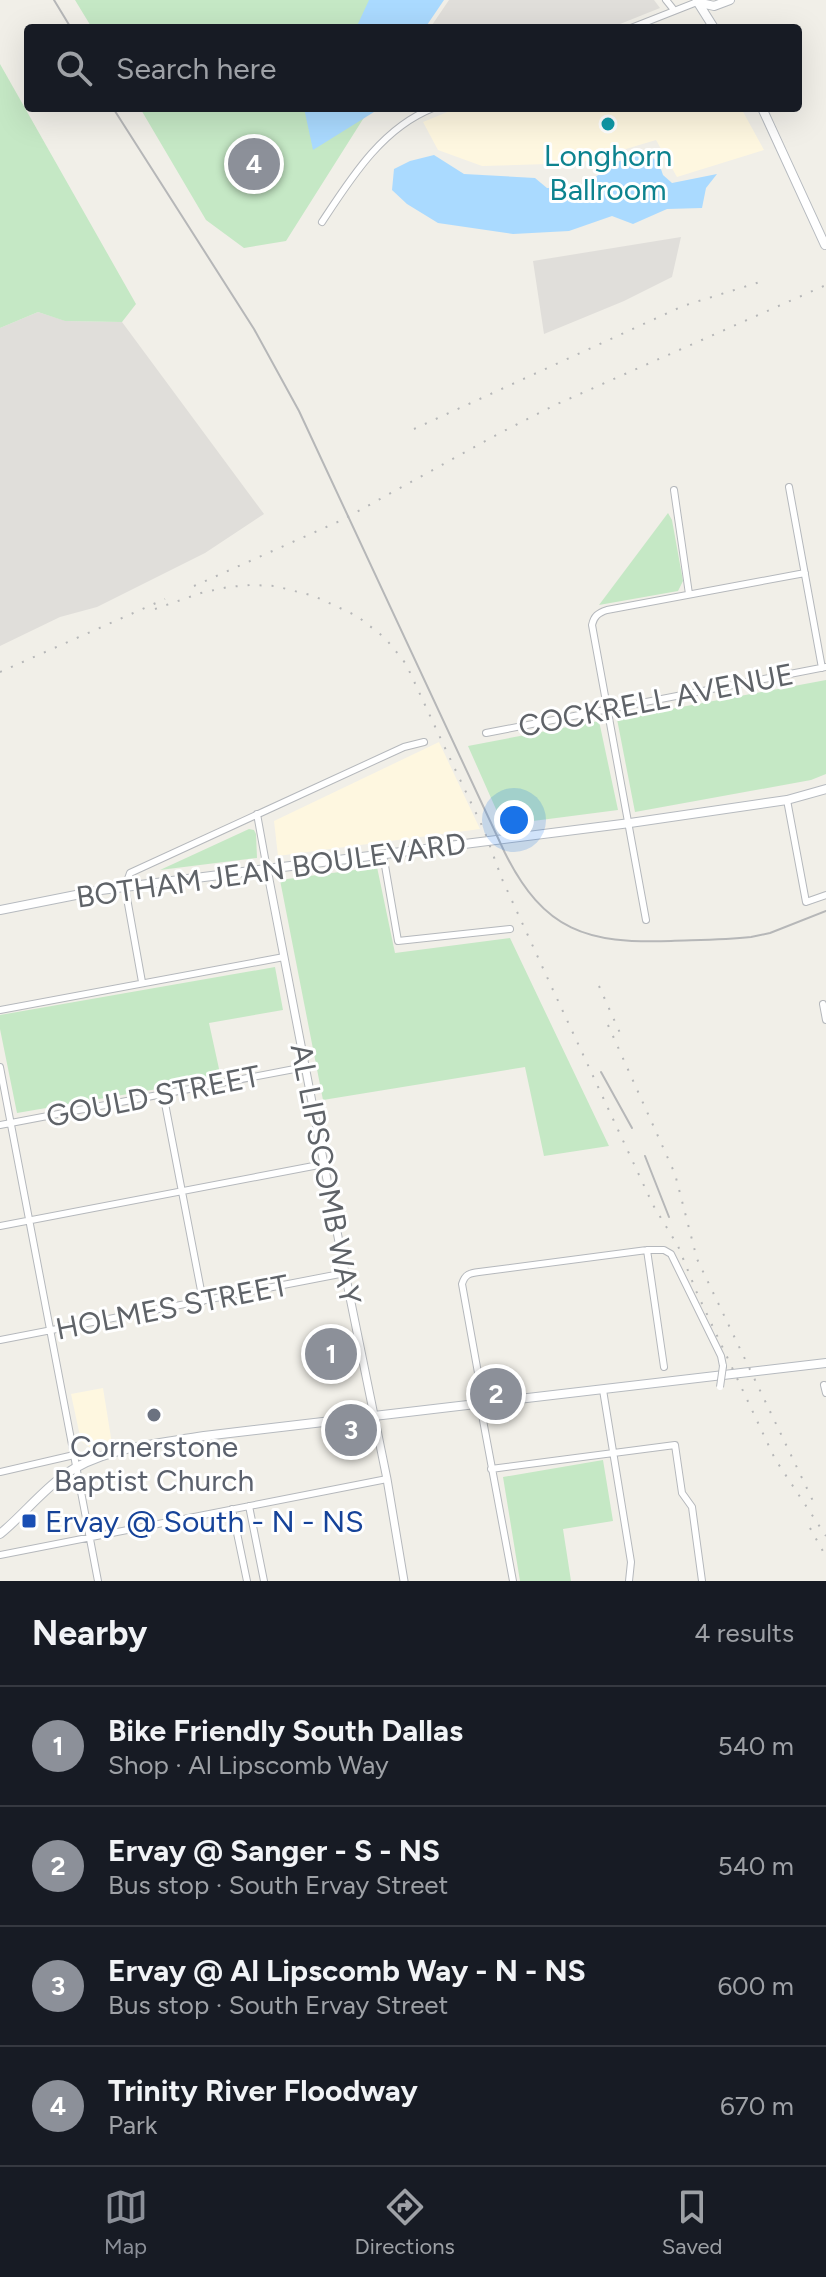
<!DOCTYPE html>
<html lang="en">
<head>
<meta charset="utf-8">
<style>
	:root { --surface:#171b24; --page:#20242c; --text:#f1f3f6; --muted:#9ea1a6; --line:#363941; --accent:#8c9099 }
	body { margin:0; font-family:Figtree,sans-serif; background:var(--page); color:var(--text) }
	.you { position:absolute; left:514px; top:820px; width:28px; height:28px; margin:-20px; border:6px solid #fff; border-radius:50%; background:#1a73e8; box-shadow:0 0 0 12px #1a73e833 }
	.badge { display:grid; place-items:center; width:52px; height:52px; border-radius:50%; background:var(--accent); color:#fff; font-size:26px; font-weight:700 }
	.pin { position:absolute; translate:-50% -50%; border:4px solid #fff; box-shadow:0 2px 8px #0006 }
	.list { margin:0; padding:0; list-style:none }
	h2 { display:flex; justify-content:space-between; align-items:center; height:104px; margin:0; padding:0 32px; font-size:34px }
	h2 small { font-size:26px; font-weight:400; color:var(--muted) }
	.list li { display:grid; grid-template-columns:52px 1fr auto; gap:24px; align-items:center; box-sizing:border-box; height:120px; padding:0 32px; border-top:2px solid var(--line) }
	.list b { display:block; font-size:30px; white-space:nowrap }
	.list p { margin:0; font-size:26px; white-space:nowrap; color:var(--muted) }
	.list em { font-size:26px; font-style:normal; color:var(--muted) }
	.icon { flex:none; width:44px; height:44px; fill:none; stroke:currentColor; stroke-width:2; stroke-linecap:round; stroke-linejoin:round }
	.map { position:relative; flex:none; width:826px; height:1581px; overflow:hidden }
	.search { position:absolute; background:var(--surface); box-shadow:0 8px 32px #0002; left:24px; right:24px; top:24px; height:88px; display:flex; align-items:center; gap:20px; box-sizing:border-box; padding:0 28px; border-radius:8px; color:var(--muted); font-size:30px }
	.sheet { height:584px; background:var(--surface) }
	nav { display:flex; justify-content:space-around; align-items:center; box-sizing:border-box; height:112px; border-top:2px solid var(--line); background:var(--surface); font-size:22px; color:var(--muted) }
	nav a { display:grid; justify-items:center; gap:4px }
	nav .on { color:var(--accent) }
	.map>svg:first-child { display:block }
</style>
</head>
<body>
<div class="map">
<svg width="826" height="1581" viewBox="0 0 826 1581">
	<rect width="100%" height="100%" fill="#f1efe8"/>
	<path fill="#fef7e0" d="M 457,108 L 741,108 L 764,150 L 677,177 L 656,140 L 579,163 L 482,166 L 438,150 L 423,122 Z
		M 439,742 L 480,829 L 278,856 L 274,821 Z
		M 103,1388 L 112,1444 L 91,1448 L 81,1441 L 71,1394 Z"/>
	<path fill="#e0deda" d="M 449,0 L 654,0 L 660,8 L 610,28 L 430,28 Z
		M 681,237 L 672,277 L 624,301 L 544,334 L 533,261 Z
		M 38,312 L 66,321 L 122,322 L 264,514 L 205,553 L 97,607 L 60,617 L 0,646 L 0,328 Z"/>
	<path fill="#c5e8c5" d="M 75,0 L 438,0 L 420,28 L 92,28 Z
		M 0,64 L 136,304 L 122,322 L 65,321 L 38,312 L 0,328 Z
		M 140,108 L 370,108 L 286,241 L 244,248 L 206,220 Z
		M 668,513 L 672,520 L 683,581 L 678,591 L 599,605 Z
		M 826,680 L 826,774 L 811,780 L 635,812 L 617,719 Z
		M 599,721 L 618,810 L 503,825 L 468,746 Z
		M 249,829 L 254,830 L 256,834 L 257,858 L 160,870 Z
		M 377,867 L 395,953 L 510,938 L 609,1146 L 544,1156 L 525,1067 L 323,1100 L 280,880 Z
		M 275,967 L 283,1010 L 209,1023 L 221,1078 L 17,1113 L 0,1029 L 0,1015 Z
		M 603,1460 L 613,1521 L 563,1529 L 571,1581 L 520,1581 L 503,1477 Z"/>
	<path fill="#aadaff" d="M 369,0 L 444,0 L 425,28 L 356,28 Z
		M 304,108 L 377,108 L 374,112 L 313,150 Z
		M 640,154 L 658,160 L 663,175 L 672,183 L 717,174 L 706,188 L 702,208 L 667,209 L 633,224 L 612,216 L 569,231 L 513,234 L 438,223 L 407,204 L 392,190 L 394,169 L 410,161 L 434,155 L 464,174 L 535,178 L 547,188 L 584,187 L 611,164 Z"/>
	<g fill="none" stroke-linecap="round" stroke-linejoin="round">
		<g stroke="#b5b8bc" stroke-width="8">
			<path id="minor" d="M 666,0 L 674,10
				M 631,28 L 697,2
				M 322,222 C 351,178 382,128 433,108
				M 789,487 L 822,668
				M 674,490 L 689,594
				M 486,733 L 826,667
				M 787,800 L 806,902 L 826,895
				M 257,814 L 267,869
				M 383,854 L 398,941 L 510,929
				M 646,920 L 592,625 C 594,616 598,613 607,610 L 805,573
				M 142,982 L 125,887 L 130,873 L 404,747 L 424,742
				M 823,1004 L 826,1020
				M 0,1010 L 284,957
				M 0,1067 L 98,1581
				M 163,1093 L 203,1301
				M 0,1125 L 305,1067
				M 0,1226 L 324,1164
				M 647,1250 L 664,1367
				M 0,1340 L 345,1273
				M 824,1385 L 826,1393
				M 603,1390 L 631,1562 L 629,1581
				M 491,1469 L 675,1445 L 682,1493 L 692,1507 L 702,1581
				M 0,1472 L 74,1455
				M 249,1506 L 264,1581
				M 232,1509 L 247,1581
				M 0,1555 L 387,1479
				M 513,1581 L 480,1404 L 482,1395 L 462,1284 C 465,1274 470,1273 479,1272 L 647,1250 L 664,1250 L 671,1254 L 721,1356 L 723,1366"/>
		</g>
		<g stroke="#b5b8bc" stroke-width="9">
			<path id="tertiary" d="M 267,869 L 345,1273 L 387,1479 L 404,1581"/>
		</g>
		<g stroke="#b6babf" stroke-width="10">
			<path id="secondary" d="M 697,1 L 714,28
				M 697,2 L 714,6 L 730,0
				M 762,108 L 825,245
				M 0,910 L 101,890 L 630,823 L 787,800 L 826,789
				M 0,1534 C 22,1516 40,1493 63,1476 C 102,1447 158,1444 204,1436 L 826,1363"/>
		</g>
		<use href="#minor" stroke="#fff" stroke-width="6"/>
		<use href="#tertiary" stroke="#fff" stroke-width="7"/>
		<use href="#secondary" stroke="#fff" stroke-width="8"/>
		<path stroke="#b6b7b8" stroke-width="2" d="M 54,0 L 71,28
			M 113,108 L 254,329 L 299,411 L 505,853 C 544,931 587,944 671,941 C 697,940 724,940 751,937 L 770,933 L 826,911
			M 601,1072 L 632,1128
			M 645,1156 L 669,1217"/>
		<path stroke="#b6b7b8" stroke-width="2" stroke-dasharray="2 10" stroke-linecap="butt" d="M 414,429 L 683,306 L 763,281
			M 194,586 L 342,520 L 498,434 L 555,405 L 826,285
			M 155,609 L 201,593 L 228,587 L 251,585 L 275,586 L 314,596 L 357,616 L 385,638 L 395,650 L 406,664 L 445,748 L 484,830 L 502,879 L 553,990 L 653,1205 L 678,1246 L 697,1293 L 775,1459 L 826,1536
			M 0,672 L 165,599
			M 599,986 L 620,1033
			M 608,1025 L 675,1174 L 697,1259 L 813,1501
			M 810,1528 L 824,1553"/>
		<g stroke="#b5b8bc" stroke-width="8" stroke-linecap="butt">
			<path id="minor-bridge" d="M 720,1387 L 723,1366"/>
		</g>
		<use href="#minor-bridge" stroke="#fff" stroke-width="6"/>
	</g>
	<circle fill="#0f9aa8" stroke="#fff" stroke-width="3" cx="608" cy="124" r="8"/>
	<circle fill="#6b7280" stroke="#fff" stroke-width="3" cx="154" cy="1415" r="8"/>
	<rect fill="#1a4fb4" stroke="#fff" stroke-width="3" x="21" y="1513" width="16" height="16" rx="4"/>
	<g text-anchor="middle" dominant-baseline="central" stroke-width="6" stroke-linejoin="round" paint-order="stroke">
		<g font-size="30" fill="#0d838f" stroke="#fff">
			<text x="608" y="155">Longhorn<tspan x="608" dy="34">Ballroom</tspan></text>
		</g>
		<g font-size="30" fill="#5f6368" stroke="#fff">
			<text transform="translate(656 700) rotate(-11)">COCKRELL AVENUE</text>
			<text transform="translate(271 870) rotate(-8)">BOTHAM JEAN BOULEVARD</text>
			<text transform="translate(153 1096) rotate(-11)">GOULD STREET</text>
			<text transform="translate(326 1174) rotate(79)">AL LIPSCOMB WAY</text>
			<text transform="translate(172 1307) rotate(-11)">HOLMES STREET</text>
		</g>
		<g font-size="30" fill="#5b616d" stroke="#fff">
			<text x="154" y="1446">Cornerstone<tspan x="154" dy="34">Baptist Church</tspan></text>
		</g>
		<g font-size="30" fill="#164399" stroke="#fff" text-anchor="start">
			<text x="45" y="1521">Ervay @ South - N - NS</text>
		</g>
	</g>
</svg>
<div class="you"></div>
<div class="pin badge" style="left:331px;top:1354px">1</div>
<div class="pin badge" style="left:496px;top:1394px">2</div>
<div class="pin badge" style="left:351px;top:1430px">3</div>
<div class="pin badge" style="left:254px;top:164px">4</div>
<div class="search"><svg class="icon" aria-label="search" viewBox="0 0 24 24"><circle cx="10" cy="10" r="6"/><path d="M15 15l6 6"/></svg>Search here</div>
</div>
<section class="sheet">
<h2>Nearby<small>4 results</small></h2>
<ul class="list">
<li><span class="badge">1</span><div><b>Bike Friendly South Dallas</b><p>Shop · Al Lipscomb Way</p></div><em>540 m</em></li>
<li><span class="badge">2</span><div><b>Ervay @ Sanger - S - NS</b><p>Bus stop · South Ervay Street</p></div><em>540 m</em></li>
<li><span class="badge">3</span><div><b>Ervay @ Al Lipscomb Way - N - NS</b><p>Bus stop · South Ervay Street</p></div><em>600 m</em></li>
<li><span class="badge">4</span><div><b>Trinity River Floodway</b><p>Park</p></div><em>670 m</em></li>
</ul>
</section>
<nav>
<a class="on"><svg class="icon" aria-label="map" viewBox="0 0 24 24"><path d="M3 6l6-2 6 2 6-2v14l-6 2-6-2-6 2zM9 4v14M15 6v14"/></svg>Map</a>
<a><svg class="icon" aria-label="directions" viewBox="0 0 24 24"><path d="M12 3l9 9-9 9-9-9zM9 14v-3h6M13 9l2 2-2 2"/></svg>Directions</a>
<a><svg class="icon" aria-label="saved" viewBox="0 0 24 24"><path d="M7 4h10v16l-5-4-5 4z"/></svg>Saved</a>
</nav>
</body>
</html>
